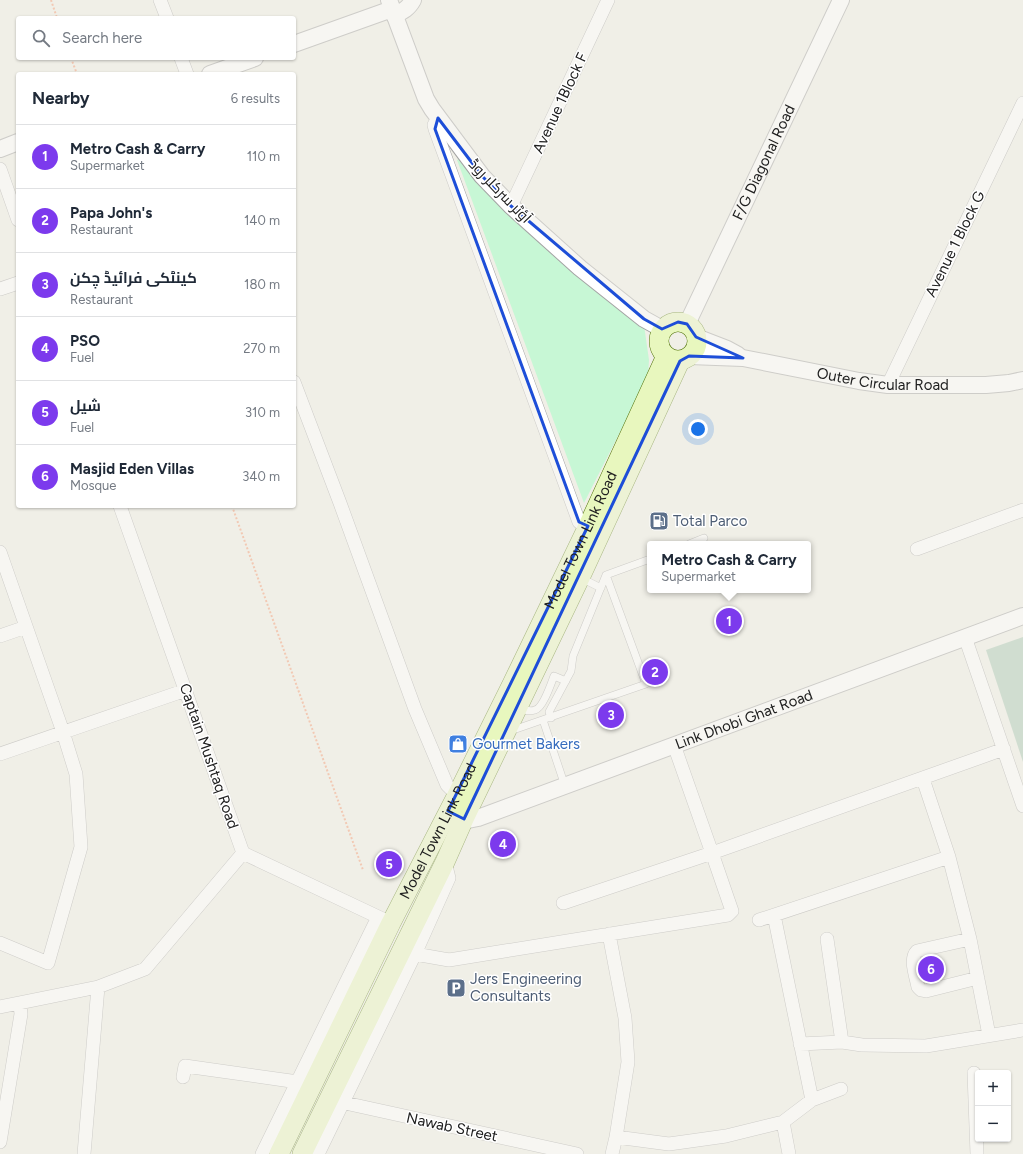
<!DOCTYPE html>
<html lang="en">
<head>
<meta charset="utf-8">
<style>
	:root { --surface:#fff; --page:#f2f2f3; --text:#1f2937; --muted:#747a83; --line:#e0e1e3; --accent:#7c3aed }
	body { margin:0; font-family:Figtree,Cairo,sans-serif; background:var(--page); color:var(--text) }
	.controls { position:absolute; right:12px; bottom:12px; display:grid; overflow:hidden; border-radius:4px; box-shadow:0 1px 3px #0004 }
	.controls button { width:36px; height:36px; display:grid; place-items:center; padding:0; border:0; border-bottom:1px solid var(--line); background:var(--surface); color:var(--text); font:20px sans-serif }
	.you { position:absolute; left:698px; top:429px; width:14px; height:14px; margin:-10px; border:3px solid #fff; border-radius:50%; background:#1a73e8; box-shadow:0 0 0 6px #1a73e833 }
	.badge { display:grid; place-items:center; width:26px; height:26px; border-radius:50%; background:var(--accent); color:#fff; font-size:13px; font-weight:700 }
	.pin { position:absolute; translate:-50% -50%; border:2px solid #fff; box-shadow:0 1px 4px #0006 }
	.popup { position:absolute; left:647px; top:541px; width:164px; height:52px; box-sizing:border-box; display:grid; place-content:center; border-radius:4px; background:var(--surface); filter:drop-shadow(0 1px 3px #0005); font-size:13px; white-space:nowrap; color:var(--muted) }
	.popup b { font-size:15px; color:var(--text) }
	.popup::after { content:''; position:absolute; left:50%; top:100%; margin-left:-8px; border:8px solid transparent; border-top-color:var(--surface) }
	.list { margin:0; padding:0; list-style:none }
	h2 { display:flex; justify-content:space-between; align-items:center; height:52px; margin:0; padding:0 16px; font-size:17px }
	h2 small { font-size:13px; font-weight:400; color:var(--muted) }
	.list li { display:grid; grid-template-columns:26px 1fr auto; gap:12px; align-items:center; box-sizing:border-box; height:64px; padding:0 16px; border-top:1px solid var(--line) }
	.list b { display:block; font-size:15px; white-space:nowrap }
	.list p { margin:0; font-size:13px; white-space:nowrap; color:var(--muted) }
	.list em { font-size:13px; font-style:normal; color:var(--muted) }
	.icon { flex:none; width:22px; height:22px; fill:none; stroke:currentColor; stroke-width:2; stroke-linecap:round; stroke-linejoin:round }
	.map { position:relative; flex:none; width:1023px; height:1154px; overflow:hidden }
	.search { position:absolute; background:var(--surface); box-shadow:0 1px 3px #0004; left:16px; top:16px; width:280px; height:44px; display:flex; align-items:center; gap:10px; box-sizing:border-box; padding:0 14px; border-radius:4px; color:var(--muted); font-size:15px }
	.panel { position:absolute; background:var(--surface); box-shadow:0 1px 3px #0004; left:16px; top:72px; width:280px; height:436px; border-radius:4px }
	.map>svg:first-child { display:block }
</style>
</head>
<body>
<div class="map">
<svg width="1023" height="1154" viewBox="0 0 1023 1154">
	<rect width="100%" height="100%" fill="#f0efe7"/>
	<path fill="#a9c8b4" d="M 1023,637 L 1023,762 L 986,650 Z"/>
	<path fill="#c7f7d5" d="M 467,155 L 644,325 L 649,360 L 648,377 L 584,503 L 457,160 Z"/>
	<g fill="none" stroke-linecap="round" stroke-linejoin="round">
		<g stroke="#a4a4a4" stroke-width="8">
			<path id="service" d="M 689,544 L 704,538
				M 581,578 L 601,588
				M 519,708 C 524,710 529,712 535,710 C 543,708 551,684 554,676 L 566,681
				M 551,718 L 549,712 L 571,671 L 573,656 L 606,575 L 650,559
				M 543,720 L 565,786
				M 511,727 L 516,729 L 646,684 L 606,575"/>
		</g>
		<g stroke="#a4a4a4" stroke-width="14">
			<path id="minor" d="M 160,0 L 167,18
				M 181,58 L 187,74
				M 438,118 L 434,125 L 435,129 L 579,522 L 588,526
				M 0,169 L 18,220
				M 511,206 L 608,0
				M 0,289 L 18,283
				M 294,382 L 340,503 L 415,709 L 447,785 L 452,790 L 465,796
				M 888,385 L 1023,103
				M 120,506 L 243,853 L 391,923
				M 917,549 L 1023,510
				M 0,552 L 63,732 L 76,774 L 81,847 L 48,963 L 0,943
				M 0,636 L 26,627
				M 965,637 L 1023,806
				M 674,745 L 712,853 L 1004,749
				M 0,754 L 186,690
				M 923,779 L 949,857 L 970,939 L 989,1035
				M 774,915 L 812,1100
				M 759,920 L 949,857
				M 609,934 L 625,1018 L 628,1062 L 616,1137
				M 827,939 L 842,1042
				M 970,939 L 917,951 C 909,959 916,976 918,987 L 921,990 L 926,991 L 978,978
				M 401,949 L 415,954 L 449,960 L 728,915 L 732,911 L 712,853 L 563,903
				M 0,1007 L 98,987 L 145,969 L 243,853
				M 800,1044 L 842,1042 L 862,1045 L 926,1046 L 1023,1030
				M 974,1073 L 977,1154
				M 183,1077 L 185,1066 L 298,1082
				M 336,1101 L 577,1154
				M 783,1122 L 789,1154
				M 0,1142 L 21,1014 L 20,1003
				M 84,1154 L 98,987
				M 262,1154 L 378,917
				M 318,1154 L 415,954 L 449,878 L 445,862
				M 612,1154 L 616,1137 L 669,1144 L 726,1136 L 783,1122 L 812,1100 L 841,1089"/>
		</g>
		<g stroke="#a4a4a4" stroke-width="18">
			<g id="tertiary">
				<path d="M 389,0 L 426,99 L 432,109 L 482,176 L 511,206 L 580,268 L 644,319 L 662,329"/>
				<path d="M 394,15 C 403,11 408,9 413,0"/>
				<path d="M 294,44 L 392,9"/>
				<path d="M 210,74 L 255,58"/>
				<path d="M 0,149 L 18,142"/>
				<path id="s1" d="M 687,324 L 841,0"/>
				<path d="M 696,337 L 727,349 L 738,355"/>
				<path id="s2" d="M 689,356 L 743,358 L 859,381 L 888,385 L 986,385 L 1009,383 L 1023,380"/>
				<path id="s3" d="M 454,814 L 468,820 L 478,818 L 1023,616"/>
			</g>
		</g>
		<g stroke="#52730b" stroke-width="20">
			<g id="secondary">
				<circle cx="678" cy="341" r="19"/>
				<path id="s4" d="M 279,1154 L 391,923 L 458,793 L 512,684 L 588,526 L 666,356"/>
				<path d="M 302,1154 L 445,862 L 464,819 L 580,578 L 680,361"/>
			</g>
		</g>
		<path stroke="#f39c75" stroke-width="2" stroke-dasharray="2 2" stroke-linecap="butt" d="M 51,0 L 57,18
			M 71,58 L 77,74
			M 232,506 L 363,870"/>
		<use href="#service" stroke="#fff" stroke-width="7"/>
		<use href="#minor" stroke="#fff" stroke-width="13"/>
		<use href="#tertiary" stroke="#fff" stroke-width="16"/>
		<use href="#secondary" stroke="#e8f7be" stroke-width="19"/>
	</g>
	<path d="M0 0H1023V1154H0ZM 438,118 L 482,176 L 511,206 L 644,319 L 662,329 L 678,322 L 687,324 L 696,337 L 743,358 L 689,356 L 680,361 L 464,819 L 448,811 L 588,526 L 579,522 L 435,129 Z" fill="#f0efe7" fill-opacity=".55" fill-rule="evenodd"/>
	<path fill="none" stroke="#1d4ed8" stroke-width="3" stroke-linejoin="round" d="M 438,118 L 482,176 L 511,206 L 644,319 L 662,329 L 678,322 L 687,324 L 696,337 L 743,358 L 689,356 L 680,361 L 464,819 L 448,811 L 588,526 L 579,522 L 435,129 Z"/>
	<defs>
		<g id="fuel-square" transform="scale(1)"><rect x="-9" y="-9" width="18" height="18" rx="4" fill="#5c6f8a" stroke="#fff"/><path d="M-5.5-6h7V0h2V4h1.3V-2.5L3-4.5l.8-.8L6-3V5H2.5V1h-1V6h-7ZM-4.2-4.7v3.2H.2V-4.7Z" fill="#fff"/></g>
		<g id="shop-square" transform="scale(1)"><rect x="-9" y="-9" width="18" height="18" rx="4" fill="#3f7fe0" stroke="#fff"/><path d="M-5-2.5h2.3a2.7 3.5 0 0 1 5.4 0H5L5.5 6h-11ZM-1.5-2.5h3a1.5 2.3 0 0 0-3 0Z" fill="#fff"/></g>
		<g id="parking-square" transform="scale(1)"><rect x="-9" y="-9" width="18" height="18" rx="4" fill="#5c6f8a" stroke="#fff"/><path d="M-3.5-5.5H1a3.5 3.5 0 0 1 0 7H-1V5.5H-3.5ZM-1-3.4V-.6H.8a1.4 1.4 0 0 0 0-2.8Z" fill="#fff"/></g>
	</defs>
	<g fill-rule="evenodd">
		<use href="#fuel-square" x="659" y="521"/>
		<use href="#shop-square" x="458" y="744"/>
		<use href="#parking-square" x="456" y="988"/>
	</g>
	<g text-anchor="middle" dominant-baseline="central" stroke-width="3" stroke-linejoin="round" paint-order="stroke">
		<g font-size="15" fill="#202020" stroke="#fff">
			<text transform="translate(560 103) rotate(-65)">Avenue 1Block F</text>
			<text stroke="none"><textPath href="#s1" startOffset="179">F/G Diagonal Road</textPath></text>
			<text transform="translate(500 191) rotate(46)">آؤٹر سرکلر روڈ</text>
			<text transform="translate(955 244) rotate(-64)">Avenue 1 Block G</text>
			<text stroke="none"><textPath href="#s2" startOffset="196">Outer Circular Road</textPath></text>
			<text stroke="none"><textPath href="#s4" startOffset="684">Model Town Link Road</textPath></text>
			<text stroke="none"><textPath href="#s3" startOffset="309">Link Dhobi Ghat Road</textPath></text>
			<text transform="translate(209 756) rotate(71)">Captain Mushtaq Road</text>
			<text stroke="none"><textPath href="#s4" startOffset="360">Model Town Link Road</textPath></text>
			<text transform="translate(452 1127) rotate(12)">Nawab Street</text>
		</g>
		<g font-size="15" fill="#4e5e75" stroke="#fff" text-anchor="start">
			<text x="673" y="521">Total Parco</text>
			<text x="470" y="979">Jers Engineering<tspan x="470" dy="17">Consultants</tspan></text>
		</g>
		<g font-size="15" fill="#366cbe" stroke="#fff" text-anchor="start">
			<text x="472" y="744">Gourmet Bakers</text>
		</g>
	</g>
</svg>
<div class="controls">
<button>+</button>
<button>−</button>
</div>
<div class="you"></div>
<div class="pin badge" style="left:729px;top:621px">1</div>
<div class="popup"><b>Metro Cash &amp; Carry</b>Supermarket</div>
<div class="pin badge" style="left:655px;top:672px">2</div>
<div class="pin badge" style="left:611px;top:715px">3</div>
<div class="pin badge" style="left:503px;top:844px">4</div>
<div class="pin badge" style="left:389px;top:864px">5</div>
<div class="pin badge" style="left:931px;top:969px">6</div>
<div class="search"><svg class="icon" aria-label="search" viewBox="0 0 24 24"><circle cx="10" cy="10" r="6"/><path d="M15 15l6 6"/></svg>Search here</div>
<section class="panel">
<h2>Nearby<small>6 results</small></h2>
<ul class="list">
<li><span class="badge">1</span><div><b>Metro Cash &amp; Carry</b><p>Supermarket</p></div><em>110 m</em></li>
<li><span class="badge">2</span><div><b>Papa John's</b><p>Restaurant</p></div><em>140 m</em></li>
<li><span class="badge">3</span><div><b>کینٹکی فرائیڈ چکن</b><p>Restaurant</p></div><em>180 m</em></li>
<li><span class="badge">4</span><div><b>PSO</b><p>Fuel</p></div><em>270 m</em></li>
<li><span class="badge">5</span><div><b>شیل</b><p>Fuel</p></div><em>310 m</em></li>
<li><span class="badge">6</span><div><b>Masjid Eden Villas</b><p>Mosque</p></div><em>340 m</em></li>
</ul>
</section>
</div>
</body>
</html>
